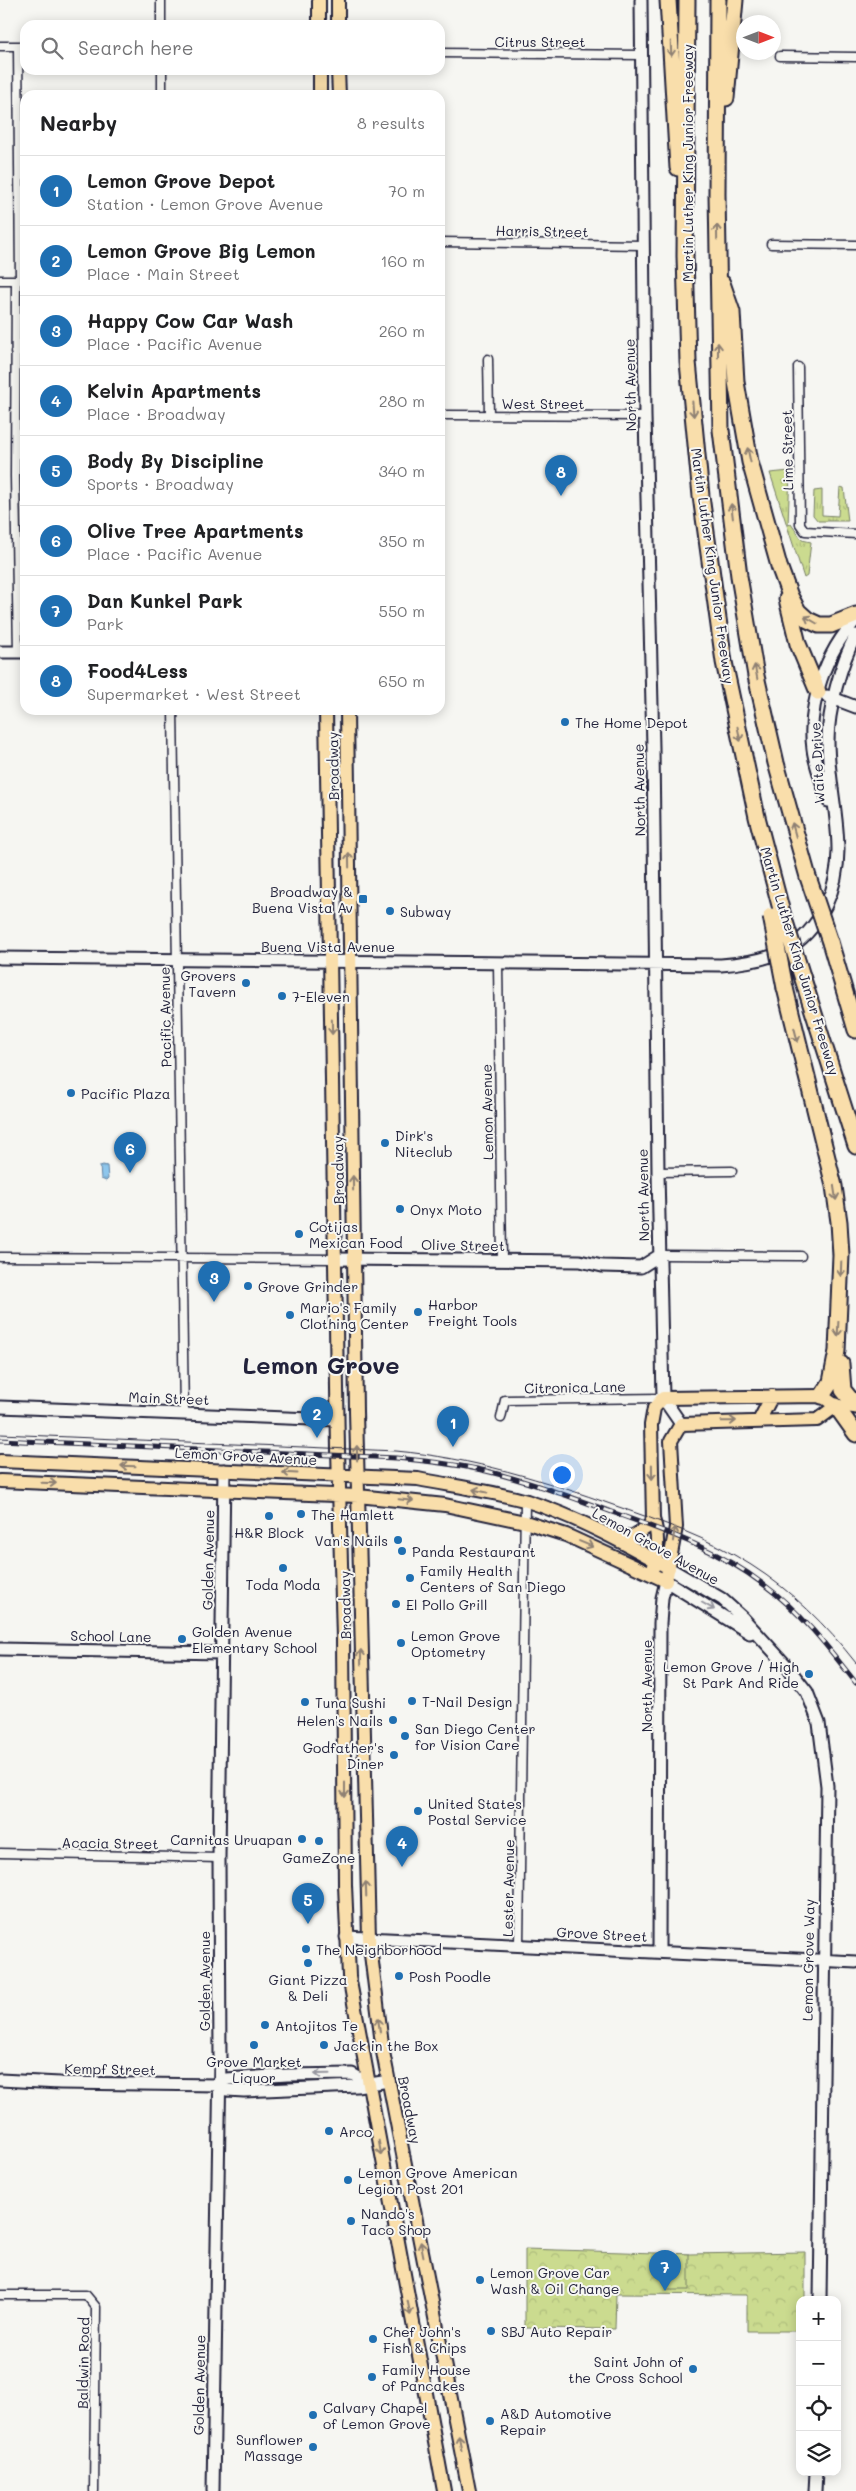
<!DOCTYPE html>
<html lang="en">
<head>
<meta charset="utf-8">
<style>
	:root { --surface:#fff; --page:#f6f6f6; --text:#202124; --muted:#757577; --line:#e0e0e0; --accent:#1f6fb2 }
	body { margin:0; font-family:Mali,sans-serif; background:var(--page); color:var(--text) }
	.controls { position:absolute; right:15px; bottom:15px; display:grid; overflow:hidden; border-radius:10px; box-shadow:0 2px 12px #0003 }
	.controls button { width:45px; height:45px; display:grid; place-items:center; padding:0; border:0; border-bottom:1px solid var(--line); background:var(--surface); color:var(--text); font:25px sans-serif }
	.compass { position:absolute; left:736px; top:15px; width:45px; height:45px; border-radius:50%; background:var(--surface); box-shadow:0 2px 12px #0003; rotate:90deg }
	.you { position:absolute; left:561px; top:1474px; width:18px; height:18px; margin:-12px; border:4px solid #fff; border-radius:50%; background:#1a73e8; box-shadow:0 0 0 8px #1a73e833 }
	.badge { display:grid; place-items:center; width:32px; height:32px; border-radius:50%; background:var(--accent); color:#fff; font-size:16px; font-weight:700 }
	.pin { position:absolute; translate:-50% -41px; filter:drop-shadow(0 1px 2px #0008) }
	.pin::after { content:''; position:absolute; top:26px; width:18px; height:15px; background:inherit; clip-path:polygon(0 0,100% 0,50% 100%) }
	.list { margin:0; padding:0; list-style:none }
	h2 { display:flex; justify-content:space-between; align-items:center; height:65px; margin:0; padding:0 20px; font-size:21px }
	h2 small { font-size:16px; font-weight:400; color:var(--muted) }
	.list li { display:grid; grid-template-columns:32px 1fr auto; gap:15px; align-items:center; box-sizing:border-box; height:70px; padding:0 20px; border-top:1px solid var(--line) }
	.list b { display:block; font-size:19px; white-space:nowrap }
	.list p { margin:0; font-size:16px; white-space:nowrap; color:var(--muted) }
	.list em { font-size:16px; font-style:normal; color:var(--muted) }
	.icon { flex:none; width:28px; height:28px; fill:none; stroke:currentColor; stroke-width:2; stroke-linecap:round; stroke-linejoin:round }
	.map { position:relative; flex:none; width:856px; height:2491px; overflow:hidden }
	.search { position:absolute; background:var(--surface); box-shadow:0 2px 12px #0003; left:20px; top:20px; width:425px; height:55px; display:flex; align-items:center; gap:12px; box-sizing:border-box; padding:0 18px; border-radius:15px; color:var(--muted); font-size:19px }
	.panel { position:absolute; background:var(--surface); box-shadow:0 2px 12px #0003; left:20px; top:90px; width:425px; height:625px; border-radius:15px }
	.map>svg:first-child { display:block }
</style>
</head>
<body>
<div class="map">
<svg width="856" height="2491" viewBox="0 0 856 2491">
	<defs>
		<pattern id="grass-tufts" width="24" height="20" patternUnits="userSpaceOnUse" patternTransform="scale(1.25)"><rect width="24" height="20" fill="#cbdb8f"/><path d="M3 7l-1-3M5 7V3M7 7l1-3M15 17l-1-3M17 17v-4M19 17l1-3" fill="none" stroke="#aebc7c"/></pattern>
		<pattern id="forest-crowns" width="20" height="18" patternUnits="userSpaceOnUse" patternTransform="scale(1.25)"><rect width="20" height="18" fill="#cbdb8f"/><path d="M2 6a3 3 0 1 1 6 0M12 15a3 3 0 1 1 6 0" fill="none" stroke="#aebc7c"/></pattern>
		<pattern id="water-waves" width="16" height="10" patternUnits="userSpaceOnUse" patternTransform="scale(1.25)"><rect width="16" height="10" fill="#8ec6ec"/><path d="M0 5q4-4 8 0t8 0" fill="none" stroke="#7aaacb"/></pattern>
	</defs>
	<rect width="100%" height="100%" fill="#f6f6f2"/>
	<filter id="ink" filterUnits="userSpaceOnUse"><feTurbulence type="fractalNoise" baseFrequency=".02" numOctaves="2"/><feDisplacementMap in="SourceGraphic" scale="10" xChannelSelector="R" yChannelSelector="G"/><feConvolveMatrix kernelMatrix="1 2 1 2 8 2 1 2 1" color-interpolation-filters="sRGB"/></filter>
	<g filter="url(#ink)">
		<path fill="url(#grass-tufts)" stroke="#767e65" d="M 790,471 L 788,525 L 791,524 L 802,540 L 811,542 L 807,576 L 804,578 L 770,473 Z
			M 840,487 L 844,488 L 848,521 L 818,521 L 813,515 L 814,491 L 822,490 L 822,515 L 838,516 Z"/>
		<path fill="url(#forest-crowns)" stroke="#767e65" d="M 525,2249 L 689,2254 L 805,2252 L 805,2300 L 800,2300 L 800,2331 L 747,2331 L 747,2295 L 616,2294 L 615,2329 L 525,2328 Z"/>
		<path fill="#cbdb8f" stroke="#767e65" d="M 668,2253 L 689,2254 L 689,2290 L 667,2290 Z"/>
		<path fill="url(#water-waves)" stroke="#6384a5" d="M 103,1165 L 107,1166 L 108,1179 L 106,1181 L 101,1179 L 100,1166 Z"/>
		<g fill="none" stroke-linecap="round" stroke-linejoin="round">
			<g stroke="#22223b" stroke-width="11">
				<path id="street" d="M 161,0 L 161,25
					M 0,46 L 25,46
					M 18,47 L 20,280
					M 440,53 L 641,55
					M 780,56 L 856,57
					M 162,70 L 162,95
					M 440,242 L 643,245
					M 771,244 L 856,245
					M 0,280 L 20,280
					M 16,280 L 15,476 L 18,652
					M 15,352 L 25,352
					M 488,359 L 489,415
					M 798,367 L 800,524 L 805,531 L 856,534
					M 440,415 L 645,416
					M 173,710 L 184,1414
					M 498,963 L 502,1261
					M 658,1172 L 732,1171
					M 660,1255 L 801,1256
					M 0,1257 L 336,1259
					M 501,1418 L 505,1400 L 663,1398
					M 0,1853 L 219,1858
					M 519,1945 L 525,1501
					M 0,2295 L 86,2295 L 96,2307 L 94,2491"/>
			</g>
			<g stroke="#22223b" stroke-width="15">
				<path id="secondary" d="M 641,0 L 645,416 L 653,747 L 658,1172 L 663,1398 L 681,1424
					M 0,652 L 25,652
					M 827,696 L 856,707
					M 828,801 C 823,784 815,766 813,749 C 807,705 826,651 856,620
					M 0,958 L 721,965 C 770,961 803,952 826,905 C 834,888 838,870 838,850 C 838,814 828,777 828,741 C 828,710 841,662 856,635
					M 336,1259 L 580,1261 L 602,1266 L 641,1267 L 660,1255
					M 0,1407 L 337,1420
					M 669,1568 L 722,1599 L 742,1617 L 785,1664 L 807,1692 L 819,1723 L 827,1786 L 820,2300
					M 0,1649 L 222,1653
					M 346,1937 L 856,1962
					M 659,1952 L 660,1623 L 662,1598 L 666,1581 L 750,1633
					M 0,2080 L 60,2083 L 219,2085 L 227,2090 L 244,2091 L 357,2086 L 389,2081
					M 219,2085 L 226,2079 L 287,2075 L 352,2074 L 368,2083
					M 213,2491 L 220,2060 L 219,1858 L 224,1470
					M 815,2491 L 816,2472"/>
			</g>
			<g stroke="#22223b" stroke-width="16">
				<path id="primary" d="M 319,0 L 319,25
					M 338,0 L 338,25
					M 320,70 L 320,95
					M 338,70 L 339,95
					M 326,710 L 338,1449 L 343,1639 L 345,1885 L 349,1976 L 444,2491
					M 347,710 L 356,1411 L 369,1938 L 383,2052 L 469,2491
					M 759,1421 L 772,1396
					M 0,1461 L 418,1479 C 454,1486 491,1491 527,1501 C 577,1517 623,1542 669,1568
					M 0,1481 L 358,1496 L 445,1505 L 525,1522 L 566,1535 L 666,1581 L 676,1527 L 671,1441 L 681,1424 L 817,1420 L 836,1406 L 856,1407
					M 615,1535 L 632,1537 L 649,1526 L 653,1519
					M 654,1566 C 658,1550 659,1535 653,1519 L 651,1425 L 654,1408 L 663,1398 L 822,1396 L 836,1406"/>
			</g>
			<g stroke="#22223b" stroke-width="19">
				<path id="highway" d="M 668,0 L 678,168
					M 687,0 L 685,256 L 688,362 L 701,496 L 724,662 L 757,817 L 781,909
					M 718,0 L 717,194 L 721,430 L 739,576 L 756,676 L 776,763 L 808,877
					M 726,98 L 735,0
					M 722,283 L 732,312 L 736,382 L 750,462 L 779,566 L 790,596 L 798,611 L 808,620 L 819,625 L 831,625 L 856,615
					M 787,599 L 798,644 L 818,692
					M 830,942 L 856,1030
					M 802,976 L 856,1146
					M 785,988 L 834,1186 L 839,1222 L 841,1255 L 837,1351 L 831,1382 L 822,1396
					M 841,1364 L 843,1390 L 856,1406
					M 836,1406 L 856,1434"/>
			</g>
			<use href="#street" stroke="#f6f6f2" stroke-width="8"/>
			<use href="#secondary" stroke="#f6f6f2" stroke-width="11"/>
			<use href="#primary" stroke="#f9deab" stroke-width="12"/>
			<use href="#highway" stroke="#f9deab" stroke-width="15"/>
			<path stroke="#22223b" stroke-width="1" d="M 0,1434 L 396,1451 C 473,1458 543,1480 616,1506 C 662,1522 709,1538 751,1565 C 792,1591 826,1625 856,1663"/>
			<g stroke="#22223b" stroke-width="5">
				<path id="rail" d="M 0,1440 L 396,1458 C 427,1461 457,1464 486,1471 C 532,1482 576,1499 620,1515 C 670,1533 720,1551 763,1584 C 800,1611 828,1647 856,1683"/>
			</g>
			<use href="#rail" stroke="#f6f6f2" stroke-width="3" stroke-dasharray="9" stroke-linecap="butt"/>
			<g stroke="#22223b" stroke-width="19" stroke-linecap="butt">
				<path id="highway-bridge" d="M 808,877 L 830,942
					M 781,909 L 802,976
					M 771,916 L 785,988"/>
			</g>
			<use href="#highway-bridge" stroke="#f9deab" stroke-width="15"/>
		</g>
		<defs><path id="oneway-shaft" d="M-6 0H5M1.5-3L5.5 0L1.5 3" fill="none" stroke-width="1.6" stroke-linecap="round" stroke-linejoin="round" transform="scale(1.25)"/></defs>
		<g stroke="#8e8073">
			<use href="#oneway-shaft" transform="translate(671 49) rotate(88)"/>
			<use href="#oneway-shaft" transform="translate(717 232) rotate(-91)"/>
			<use href="#oneway-shaft" transform="translate(718 350) rotate(-90)"/>
			<use href="#oneway-shaft" transform="translate(693 409) rotate(85)"/>
			<use href="#oneway-shaft" transform="translate(749 455) rotate(-102)"/>
			<use href="#oneway-shaft" transform="translate(732 511) rotate(-97)"/>
			<use href="#oneway-shaft" transform="translate(811 620) rotate(-150)"/>
			<use href="#oneway-shaft" transform="translate(756 672) rotate(-101)"/>
			<use href="#oneway-shaft" transform="translate(739 734) rotate(78)"/>
			<use href="#oneway-shaft" transform="translate(794 830) rotate(-105)"/>
			<use href="#oneway-shaft" transform="translate(349 860) rotate(-91)"/>
			<use href="#oneway-shaft" transform="translate(332 1027) rotate(89)"/>
			<use href="#oneway-shaft" transform="translate(796 1035) rotate(76)"/>
			<use href="#oneway-shaft" transform="translate(353 1183) rotate(-91)"/>
			<use href="#oneway-shaft" transform="translate(835 1193) rotate(81)"/>
			<use href="#oneway-shaft" transform="translate(841 1269) rotate(92)"/>
			<use href="#oneway-shaft" transform="translate(838 1329) rotate(93)"/>
			<use href="#oneway-shaft" transform="translate(729 1421) rotate(-1)"/>
			<use href="#oneway-shaft" transform="translate(357 1453) rotate(-91)"/>
			<use href="#oneway-shaft" transform="translate(128 1466) rotate(-178)"/>
			<use href="#oneway-shaft" transform="translate(652 1472) rotate(89)"/>
			<use href="#oneway-shaft" transform="translate(290 1473) rotate(-177)"/>
			<use href="#oneway-shaft" transform="translate(49 1483) rotate(2)"/>
			<use href="#oneway-shaft" transform="translate(480 1491) rotate(-168)"/>
			<use href="#oneway-shaft" transform="translate(406 1500) rotate(6)"/>
			<use href="#oneway-shaft" transform="translate(674 1534) rotate(-82)"/>
			<use href="#oneway-shaft" transform="translate(586 1544) rotate(23)"/>
			<use href="#oneway-shaft" transform="translate(361 1657) rotate(-91)"/>
			<use href="#oneway-shaft" transform="translate(345 1790) rotate(90)"/>
			<use href="#oneway-shaft" transform="translate(366 1889) rotate(-92)"/>
			<use href="#oneway-shaft" transform="translate(379 2025) rotate(-98)"/>
			<use href="#oneway-shaft" transform="translate(380 2148) rotate(80)"/>
			<use href="#oneway-shaft" transform="translate(422 2249) rotate(-101)"/>
			<use href="#oneway-shaft" transform="translate(409 2308) rotate(79)"/>
			<use href="#oneway-shaft" transform="translate(460 2443) rotate(-101)"/>
		</g>
		<g stroke="#9797a0">
			<use href="#oneway-shaft" transform="translate(708 1606) rotate(30)"/>
			<use href="#oneway-shaft" transform="translate(322 2074) rotate(179)"/>
		</g>
	</g>
	<g fill="#1f6fb2" stroke="#f6f6f2" stroke-width="2">
		<circle cx="565" cy="722" r="5"/>
		<rect x="358" y="894" width="10" height="10" rx="2.5"/>
		<circle cx="390" cy="911" r="5"/>
		<circle cx="246" cy="983" r="5"/>
		<circle cx="282" cy="996" r="5"/>
		<circle cx="71" cy="1093" r="5"/>
		<circle cx="385" cy="1143" r="5"/>
		<circle cx="400" cy="1209" r="5"/>
		<circle cx="299" cy="1234" r="5"/>
		<circle cx="248" cy="1286" r="5"/>
		<circle cx="418" cy="1312" r="5"/>
		<circle cx="290" cy="1315" r="5"/>
		<circle cx="301" cy="1514" r="5"/>
		<circle cx="269" cy="1516" r="5"/>
		<circle cx="398" cy="1540" r="5"/>
		<circle cx="402" cy="1551" r="5"/>
		<circle cx="283" cy="1568" r="5"/>
		<circle cx="410" cy="1578" r="5"/>
		<circle cx="396" cy="1604" r="5"/>
		<circle cx="182" cy="1639" r="5"/>
		<circle cx="401" cy="1643" r="5"/>
		<circle cx="809" cy="1674" r="5"/>
		<circle cx="412" cy="1701" r="5"/>
		<circle cx="305" cy="1702" r="5"/>
		<circle cx="393" cy="1720" r="5"/>
		<circle cx="405" cy="1736" r="5"/>
		<circle cx="394" cy="1755" r="5"/>
		<circle cx="418" cy="1811" r="5"/>
		<circle cx="302" cy="1839" r="5"/>
		<circle cx="319" cy="1841" r="5"/>
		<circle cx="306" cy="1949" r="5"/>
		<circle cx="308" cy="1963" r="5"/>
		<circle cx="399" cy="1976" r="5"/>
		<circle cx="265" cy="2025" r="5"/>
		<circle cx="254" cy="2045" r="5"/>
		<circle cx="324" cy="2045" r="5"/>
		<circle cx="329" cy="2131" r="5"/>
		<circle cx="348" cy="2180" r="5"/>
		<circle cx="351" cy="2221" r="5"/>
		<circle cx="480" cy="2280" r="5"/>
		<circle cx="491" cy="2331" r="5"/>
		<circle cx="373" cy="2339" r="5"/>
		<circle cx="693" cy="2369" r="5"/>
		<circle cx="372" cy="2377" r="5"/>
		<circle cx="313" cy="2415" r="5"/>
		<circle cx="490" cy="2421" r="5"/>
		<circle cx="313" cy="2447" r="5"/>
	</g>
	<g text-anchor="middle" dominant-baseline="central" stroke-width="4" stroke-linejoin="round" paint-order="stroke">
		<g font-size="14" fill="#22223b" stroke="#f6f6f2">
			<text x="540" y="41">Citrus Street</text>
			<text transform="translate(687 163) rotate(-90)">Martin Luther King Junior Freeway</text>
			<text transform="translate(542 231) rotate(1)">Harris Street</text>
			<text transform="translate(630 385) rotate(-91)">North Avenue</text>
			<text x="543" y="403">West Street</text>
			<text transform="translate(787 450) rotate(-91)">Lime Street</text>
			<text transform="translate(713 566) rotate(82)">Martin Luther King Junior Freeway</text>
			<text transform="translate(817 763) rotate(-93)">Waite Drive</text>
			<text transform="translate(333 766) rotate(-91)">Broadway</text>
			<text transform="translate(639 790) rotate(-91)">North Avenue</text>
			<text x="328" y="946">Buena Vista Avenue</text>
			<text transform="translate(800 961) rotate(73)">Martin Luther King Junior Freeway</text>
			<text transform="translate(165 1017) rotate(-91)">Pacific Avenue</text>
			<text transform="translate(487 1112) rotate(-91)">Lemon Avenue</text>
			<text transform="translate(338 1170) rotate(-91)">Broadway</text>
			<text transform="translate(643 1195) rotate(-91)">North Avenue</text>
			<text transform="translate(463 1245) rotate(1)">Olive Street</text>
			<text transform="translate(575 1387) rotate(-1)">Citronica Lane</text>
			<text transform="translate(169 1398) rotate(2)">Main Street</text>
			<text transform="translate(246 1456) rotate(3)">Lemon Grove Avenue</text>
			<text transform="translate(656 1546) rotate(29)">Lemon Grove Avenue</text>
			<text transform="translate(208 1560) rotate(-89)">Golden Avenue</text>
			<text transform="translate(345 1605) rotate(-91)">Broadway</text>
			<text transform="translate(111 1636) rotate(1)">School Lane</text>
			<text transform="translate(646 1686) rotate(-90)">North Avenue</text>
			<text transform="translate(110 1843) rotate(1)">Acacia Street</text>
			<text transform="translate(508 1888) rotate(-89)">Lester Avenue</text>
			<text transform="translate(602 1934) rotate(3)">Grove Street</text>
			<text transform="translate(808 1960) rotate(-89)">Lemon Grove Way</text>
			<text transform="translate(204 1981) rotate(-90)">Golden Avenue</text>
			<text transform="translate(110 2069) rotate(1)">Kempf Street</text>
			<text transform="translate(410 2110) rotate(79)">Broadway</text>
			<text transform="translate(83 2363) rotate(-89)">Baldwin Road</text>
			<text transform="translate(199 2385) rotate(-89)">Golden Avenue</text>
		</g>
		<g font-size="14" fill="#22223b" stroke="#f6f6f2" text-anchor="start">
			<text x="575" y="722">The Home Depot</text>
			<text x="353" y="891" text-anchor="end">Broadway &amp;<tspan x="353" dy="16">Buena Vista Av</tspan></text>
			<text x="400" y="911">Subway</text>
			<text x="236" y="975" text-anchor="end">Grovers<tspan x="236" dy="16">Tavern</tspan></text>
			<text x="292" y="996">7-Eleven</text>
			<text x="81" y="1093">Pacific Plaza</text>
			<text x="395" y="1135">Dirk's<tspan x="395" dy="16">Niteclub</tspan></text>
			<text x="410" y="1209">Onyx Moto</text>
			<text x="309" y="1226">Cotijas<tspan x="309" dy="16">Mexican Food</tspan></text>
			<text x="258" y="1286">Grove Grinder</text>
			<text x="428" y="1304">Harbor<tspan x="428" dy="16">Freight Tools</tspan></text>
			<text x="300" y="1307">Mario's Family<tspan x="300" dy="16">Clothing Center</tspan></text>
			<text x="311" y="1514">The Hamlett</text>
			<text x="269" y="1532" text-anchor="middle">H&amp;R Block</text>
			<text x="388" y="1540" text-anchor="end">Van's Nails</text>
			<text x="412" y="1551">Panda Restaurant</text>
			<text x="420" y="1570">Family Health<tspan x="420" dy="16">Centers of San Diego</tspan></text>
			<text x="283" y="1584" text-anchor="middle">Toda Moda</text>
			<text x="406" y="1604">El Pollo Grill</text>
			<text x="192" y="1631">Golden Avenue<tspan x="192" dy="16">Elementary School</tspan></text>
			<text x="411" y="1635">Lemon Grove<tspan x="411" dy="16">Optometry</tspan></text>
			<text x="799" y="1666" text-anchor="end">Lemon Grove / High<tspan x="799" dy="16">St Park And Ride</tspan></text>
			<text x="422" y="1701">T-Nail Design</text>
			<text x="315" y="1702">Tuna Sushi</text>
			<text x="383" y="1720" text-anchor="end">Helen's Nails</text>
			<text x="415" y="1728">San Diego Center<tspan x="415" dy="16">for Vision Care</tspan></text>
			<text x="384" y="1747" text-anchor="end">Godfather's<tspan x="384" dy="16">Diner</tspan></text>
			<text x="428" y="1803">United States<tspan x="428" dy="16">Postal Service</tspan></text>
			<text x="292" y="1839" text-anchor="end">Carnitas Uruapan</text>
			<text x="319" y="1857" text-anchor="middle">GameZone</text>
			<text x="316" y="1949">The Neighborhood</text>
			<text x="409" y="1976">Posh Poodle</text>
			<text x="308" y="1979" text-anchor="middle">Giant Pizza<tspan x="308" dy="16">&amp; Deli</tspan></text>
			<text x="275" y="2025">Antojitos Te</text>
			<text x="334" y="2045">Jack in the Box</text>
			<text x="254" y="2061" text-anchor="middle">Grove Market<tspan x="254" dy="16">Liquor</tspan></text>
			<text x="339" y="2131">Arco</text>
			<text x="358" y="2172">Lemon Grove American<tspan x="358" dy="16">Legion Post 201</tspan></text>
			<text x="361" y="2213">Nando's<tspan x="361" dy="16">Taco Shop</tspan></text>
			<text x="490" y="2272">Lemon Grove Car<tspan x="490" dy="16">Wash &amp; Oil Change</tspan></text>
			<text x="383" y="2331">Chef John's<tspan x="383" dy="16">Fish &amp; Chips</tspan></text>
			<text x="501" y="2331">SBJ Auto Repair</text>
			<text x="683" y="2361" text-anchor="end">Saint John of<tspan x="683" dy="16">the Cross School</tspan></text>
			<text x="382" y="2369">Family House<tspan x="382" dy="16">of Pancakes</tspan></text>
			<text x="323" y="2407">Calvary Chapel<tspan x="323" dy="16">of Lemon Grove</tspan></text>
			<text x="500" y="2413">A&amp;D Automotive<tspan x="500" dy="16">Repair</tspan></text>
			<text x="303" y="2439" text-anchor="end">Sunflower<tspan x="303" dy="16">Massage</tspan></text>
		</g>
		<g font-size="24" font-weight="bold" fill="#22223b" stroke="#f6f6f2">
			<text x="321" y="1364">Lemon Grove</text>
		</g>
	</g>
</svg>
<div class="controls">
<button>+</button>
<button>−</button>
<button><svg class="icon" aria-label="locate" viewBox="0 0 24 24"><circle cx="12" cy="12" r="6"/><path d="M12 2v4M12 18v4M2 12h4M18 12h4"/></svg></button>
<button><svg class="icon" aria-label="layers" viewBox="0 0 24 24"><path d="M12 4l9 5-9 5-9-5zM3 14l9 5 9-5"/></svg></button>
</div>
<svg class="compass" viewBox="-18 -18 36 36"><path d="M0-13l5 13h-10z" fill="#e53935"/><path d="M0 13l5-13h-10z" fill="#757577"/></svg>
<div class="you"></div>
<div class="pin badge" style="left:453px;top:1447px">1</div>
<div class="pin badge" style="left:317px;top:1438px">2</div>
<div class="pin badge" style="left:214px;top:1302px">3</div>
<div class="pin badge" style="left:402px;top:1867px">4</div>
<div class="pin badge" style="left:308px;top:1924px">5</div>
<div class="pin badge" style="left:130px;top:1173px">6</div>
<div class="pin badge" style="left:665px;top:2291px">7</div>
<div class="pin badge" style="left:561px;top:496px">8</div>
<div class="search"><svg class="icon" aria-label="search" viewBox="0 0 24 24"><circle cx="10" cy="10" r="6"/><path d="M15 15l6 6"/></svg>Search here</div>
<section class="panel">
<h2>Nearby<small>8 results</small></h2>
<ul class="list">
<li><span class="badge">1</span><div><b>Lemon Grove Depot</b><p>Station · Lemon Grove Avenue</p></div><em>70 m</em></li>
<li><span class="badge">2</span><div><b>Lemon Grove Big Lemon</b><p>Place · Main Street</p></div><em>160 m</em></li>
<li><span class="badge">3</span><div><b>Happy Cow Car Wash</b><p>Place · Pacific Avenue</p></div><em>260 m</em></li>
<li><span class="badge">4</span><div><b>Kelvin Apartments</b><p>Place · Broadway</p></div><em>280 m</em></li>
<li><span class="badge">5</span><div><b>Body By Discipline</b><p>Sports · Broadway</p></div><em>340 m</em></li>
<li><span class="badge">6</span><div><b>Olive Tree Apartments</b><p>Place · Pacific Avenue</p></div><em>350 m</em></li>
<li><span class="badge">7</span><div><b>Dan Kunkel Park</b><p>Park</p></div><em>550 m</em></li>
<li><span class="badge">8</span><div><b>Food4Less</b><p>Supermarket · West Street</p></div><em>650 m</em></li>
</ul>
</section>
</div>
</body>
</html>
